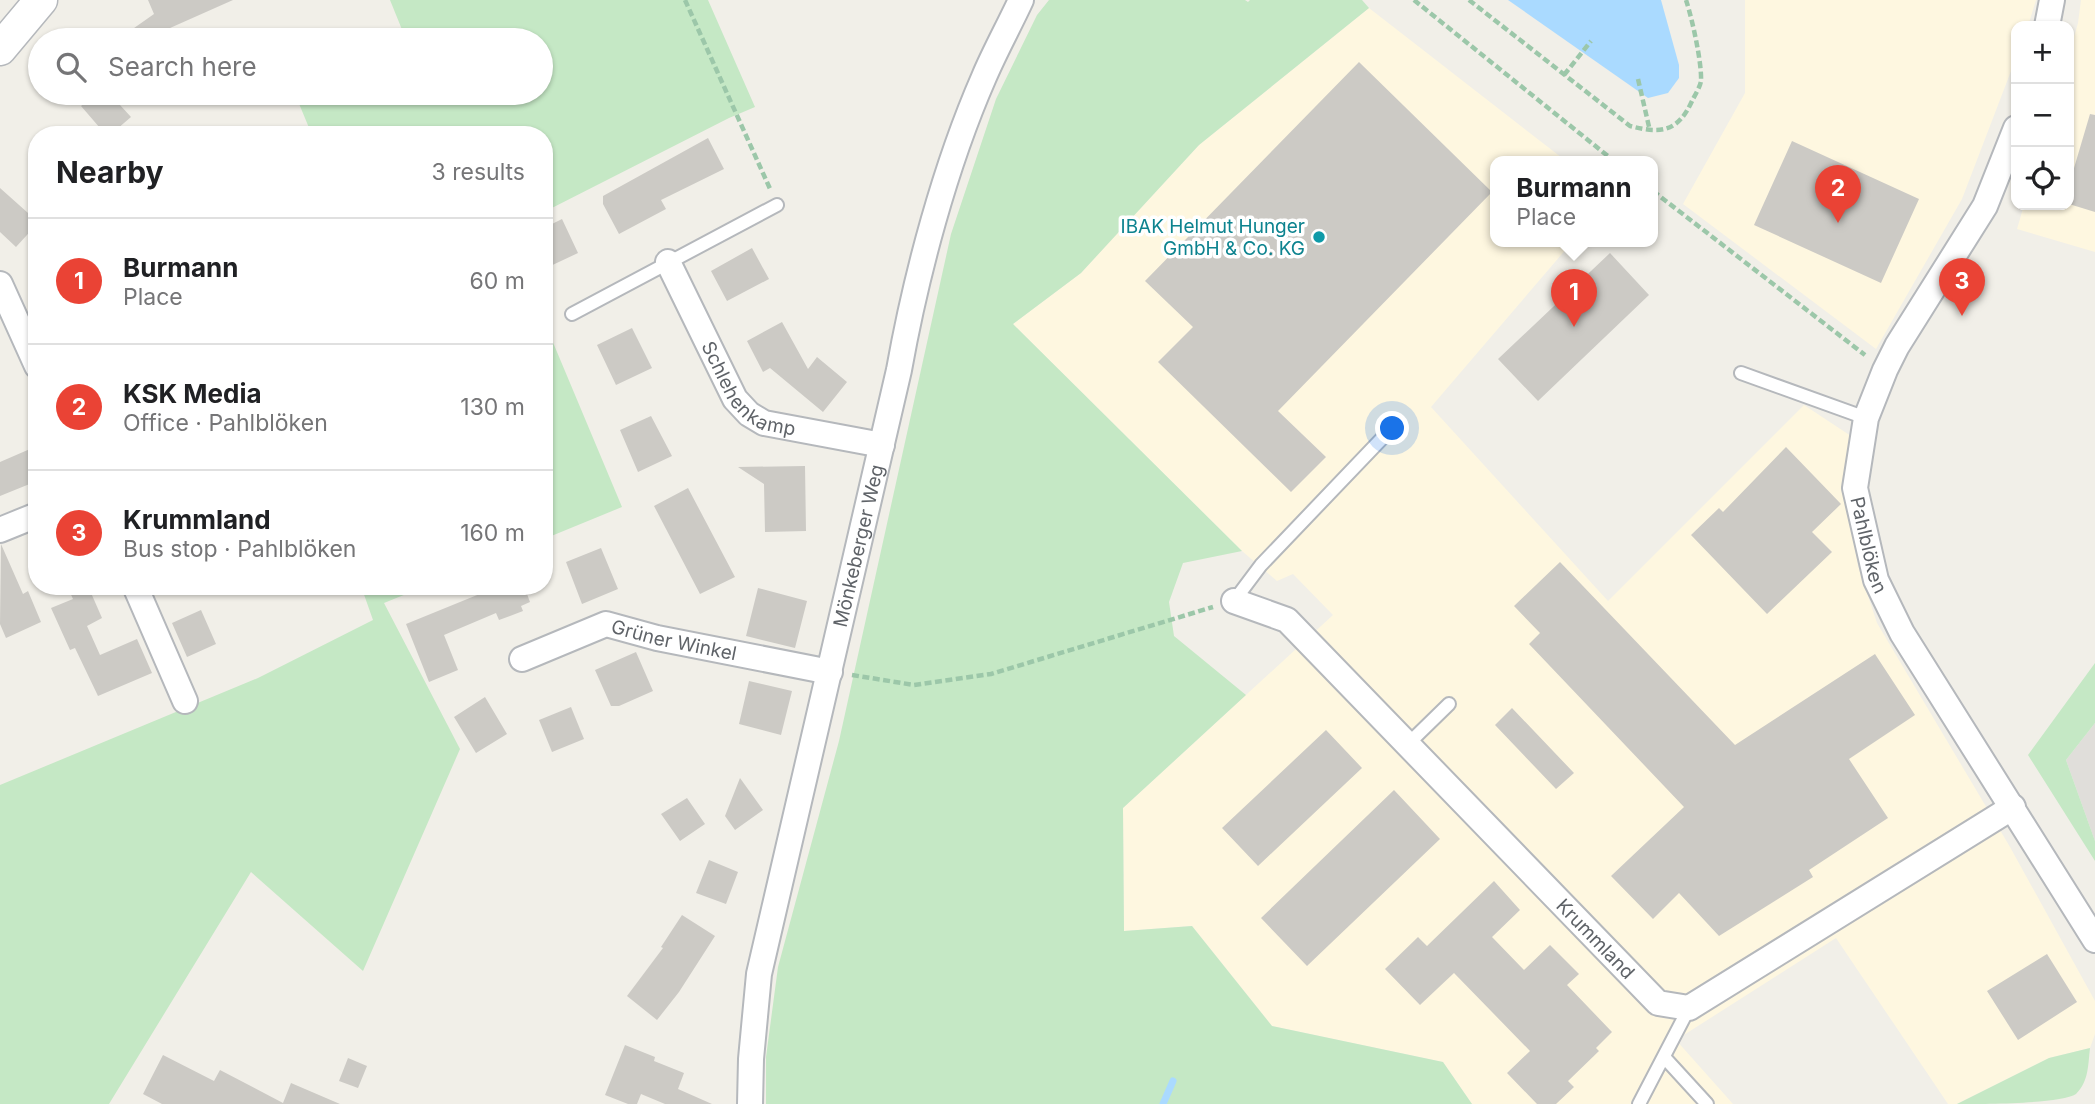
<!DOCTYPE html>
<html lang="en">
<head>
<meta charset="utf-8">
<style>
	:root { --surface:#fff; --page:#f2f2f2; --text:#202124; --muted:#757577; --line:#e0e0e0; --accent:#ea4335 }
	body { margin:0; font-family:Inter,sans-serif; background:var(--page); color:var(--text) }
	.controls { position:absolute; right:21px; top:21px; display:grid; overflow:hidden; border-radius:14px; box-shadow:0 2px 5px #0004 }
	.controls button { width:63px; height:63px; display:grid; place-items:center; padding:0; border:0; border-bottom:2px solid var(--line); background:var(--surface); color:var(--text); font:35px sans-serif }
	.you { position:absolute; left:1393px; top:429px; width:24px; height:24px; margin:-18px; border:5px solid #fff; border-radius:50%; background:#1a73e8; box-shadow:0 0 0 10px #1a73e833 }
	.badge { display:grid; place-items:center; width:46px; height:46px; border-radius:50%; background:var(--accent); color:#fff; font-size:23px; font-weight:700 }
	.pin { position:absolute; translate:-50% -58px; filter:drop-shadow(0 2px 4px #0008) }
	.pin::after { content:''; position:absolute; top:37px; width:24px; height:21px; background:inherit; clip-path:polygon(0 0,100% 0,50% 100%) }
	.popup { position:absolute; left:1490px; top:156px; width:168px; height:91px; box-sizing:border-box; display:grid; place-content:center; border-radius:14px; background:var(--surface); filter:drop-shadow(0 2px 5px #0005); font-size:23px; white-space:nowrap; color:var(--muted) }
	.popup b { font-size:26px; color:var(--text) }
	.popup::after { content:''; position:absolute; left:50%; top:100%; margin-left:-14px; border:14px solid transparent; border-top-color:var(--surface) }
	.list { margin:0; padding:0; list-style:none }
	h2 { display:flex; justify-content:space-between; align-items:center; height:91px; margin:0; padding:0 28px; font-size:30px }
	h2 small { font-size:23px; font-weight:400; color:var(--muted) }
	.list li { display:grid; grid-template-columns:46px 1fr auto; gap:21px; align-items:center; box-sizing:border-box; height:126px; padding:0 28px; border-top:2px solid var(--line) }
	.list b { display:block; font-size:26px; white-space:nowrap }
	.list p { margin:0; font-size:23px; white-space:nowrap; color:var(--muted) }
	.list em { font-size:23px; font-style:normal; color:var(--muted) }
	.icon { flex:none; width:38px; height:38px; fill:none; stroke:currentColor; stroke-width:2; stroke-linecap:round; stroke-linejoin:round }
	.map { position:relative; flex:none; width:2095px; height:1104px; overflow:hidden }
	.search { position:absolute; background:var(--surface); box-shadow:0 2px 5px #0004; left:28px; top:28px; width:525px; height:77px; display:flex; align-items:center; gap:18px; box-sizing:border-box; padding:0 24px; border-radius:38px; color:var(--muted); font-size:26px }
	.panel { position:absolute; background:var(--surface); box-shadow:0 2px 5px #0004; left:28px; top:126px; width:525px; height:469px; border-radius:28px }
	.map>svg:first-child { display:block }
</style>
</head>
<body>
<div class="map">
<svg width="2095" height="1104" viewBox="0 0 2095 1104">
	<rect width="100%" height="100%" fill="#f1efe8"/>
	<path fill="#fef7e0" d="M 1745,0 L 2036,0 L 2028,26 L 2016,26 L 2016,58 L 1962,199 L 1876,349 L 1683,204 L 1745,93 Z
		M 2081,0 L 2095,0 L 2095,252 L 2017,229 L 2024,205 L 2069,205 L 2069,54 L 2078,23 Z
		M 1369,8 L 1566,161 L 1495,161 L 1495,241 L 1573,241 L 1431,407 L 1608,601 L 1804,405 L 1851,436 L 1843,479 L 1858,566 L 1877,623 L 2010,847 L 2095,1001 L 2095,1034 L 2090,1048 L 2049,1058 L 1957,1104 L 1948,1104 L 1836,938 L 1676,1040 L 1733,1104 L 1472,1104 L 1443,1062 L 1272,1026 L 1192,926 L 1124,931 L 1123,808 L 1333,615 L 1293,574 L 1277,581 L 1242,551 L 1013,324 L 1081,273 L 1199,145 Z"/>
	<path fill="#e0deda" d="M 2095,723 L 2095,841 L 2066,760 Z"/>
	<path fill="#c5e8c5" d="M 390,0 L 708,0 L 755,107 L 729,118 L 544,212 L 544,135 L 312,135 L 295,94 L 296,93 L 541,93 L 541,40 L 401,40 L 405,37 Z
		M 1049,0 L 1245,0 L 1248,2 L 1250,0 L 1362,0 L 1369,8 L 1199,145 L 1081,273 L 1013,324 L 1242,551 L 1183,563 L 1169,602 L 1174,636 L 1246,695 L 1123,808 L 1124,931 L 1192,926 L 1272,1026 L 1443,1062 L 1472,1104 L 766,1104 L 766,1057 L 778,967 L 839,741 L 951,234 L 996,99 L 1037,15 Z
		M 544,321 L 622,507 L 544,539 Z
		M 361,586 L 426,586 L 384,603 L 460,749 L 363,971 L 251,872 L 109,1104 L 0,1104 L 0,785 L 258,678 L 373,620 Z
		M 2095,663 L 2095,723 L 2066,760 L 2095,841 L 2095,861 L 2028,755 Z
		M 2090,1048 C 2088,1065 2089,1081 2076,1094 C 2061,1104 1981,1104 1957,1104 L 2049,1058 Z"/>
	<path fill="#aadaff" d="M 1508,0 L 1661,0 L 1679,65 L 1679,78 L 1668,93 L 1648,98 Z"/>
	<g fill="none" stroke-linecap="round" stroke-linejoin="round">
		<path stroke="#aadaff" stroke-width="7" d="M 1163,1104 L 1173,1081"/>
	</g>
	<path fill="#cccac5" d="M 148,0 L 233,0 L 143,40 L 117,40 L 154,14 Z
		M 1359,62 L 1492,192 L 1278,411 L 1326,457 L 1291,492 L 1158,362 L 1193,327 L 1145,281 Z
		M 96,93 L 109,93 L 131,117 L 110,135 L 106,135 L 81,106 Z
		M 2090,114 L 2095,115 L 2095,212 L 2069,204 L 2069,185 Z
		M 708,138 L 724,169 L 661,200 L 666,209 L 619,234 L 603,204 L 603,196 Z
		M 1792,141 L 1919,199 L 1881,283 L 1754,225 Z
		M 0,188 L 37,221 L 37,224 L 16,247 L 0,232 Z
		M 562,219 L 578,253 L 544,269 L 544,228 Z
		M 752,248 L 769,279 L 727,301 L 711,271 Z
		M 1610,253 L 1649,295 L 1538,401 L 1498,359 Z
		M 782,322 L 808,369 L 817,357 L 847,382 L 823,412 L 770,368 L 763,372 L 747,341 Z
		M 632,328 L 652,368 L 616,385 L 597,345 Z
		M 651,416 L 672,456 L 638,472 L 620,430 Z
		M 1786,447 L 1841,504 L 1812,532 L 1832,552 L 1767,614 L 1691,535 L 1719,508 L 1723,512 Z
		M 30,449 L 37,465 L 37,481 L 0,496 L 0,462 Z
		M 805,466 L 806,531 L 765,532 L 764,484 L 738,467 Z
		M 688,488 L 735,577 L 700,594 L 654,506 Z
		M 1,544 L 23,594 L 28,591 L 41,622 L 6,638 L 0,624 Z
		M 601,548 L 618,589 L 582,604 L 566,562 Z
		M 1560,562 L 1735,745 L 1875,654 L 1915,715 L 1849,759 L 1888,818 L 1809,870 L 1813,877 L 1719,936 L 1679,893 L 1653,919 L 1611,876 L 1684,807 L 1529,644 L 1540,633 L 1514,606 Z
		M 67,586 L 88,586 L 102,618 L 87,626 L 100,655 L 137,639 L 152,673 L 98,696 L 75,648 L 70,650 L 51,608 L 73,599 Z
		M 485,586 L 524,586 L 530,602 L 521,606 L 523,611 L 499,620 L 496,613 L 444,635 L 458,670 L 429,682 L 406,624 L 487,591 Z
		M 758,588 L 807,601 L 795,648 L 746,636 Z
		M 201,610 L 216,644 L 187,657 L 172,623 Z
		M 636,652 L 653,691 L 619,706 L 611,706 L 595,670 Z
		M 749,681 L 792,691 L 781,735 L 739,724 Z
		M 485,697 L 507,734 L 476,753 L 454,717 Z
		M 571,707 L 584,739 L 552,752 L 539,720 Z
		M 1512,708 L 1574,773 L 1556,789 L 1495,725 Z
		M 1326,730 L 1362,768 L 1258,866 L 1222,828 Z
		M 740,778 L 763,810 L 735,830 L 725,816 Z
		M 1394,790 L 1440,839 L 1307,966 L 1261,918 Z
		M 687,798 L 705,824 L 680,841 L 661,814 Z
		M 709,860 L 738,872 L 726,904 L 696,893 Z
		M 1494,881 L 1520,910 L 1492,937 L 1524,970 L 1550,945 L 1579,974 L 1567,985 L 1612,1032 L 1596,1048 L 1599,1051 L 1568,1081 L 1574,1087 L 1556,1104 L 1537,1104 L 1507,1073 L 1530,1051 L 1454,973 L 1420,1005 L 1385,969 L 1418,937 L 1427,946 Z
		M 682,915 L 715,936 L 679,992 L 657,1020 L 627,996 L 663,948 L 661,947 Z
		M 2047,954 L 2077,1002 L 2018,1040 L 1987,991 Z
		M 625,1045 L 655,1057 L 654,1061 L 684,1073 L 678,1089 L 712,1104 L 665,1104 L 641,1094 L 637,1104 L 628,1104 L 605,1095 Z
		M 163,1055 L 214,1081 L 220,1070 L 283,1103 L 291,1083 L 340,1104 L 162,1104 L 143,1094 Z
		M 348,1058 L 367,1066 L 358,1088 L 339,1081 Z"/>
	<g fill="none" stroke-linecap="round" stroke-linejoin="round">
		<g stroke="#b5b8bc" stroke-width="16">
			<path id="service" d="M 572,314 L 777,205
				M 1741,373 L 1866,418
				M 1234,601 L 1261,565 L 1391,429
				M 1408,744 L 1449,704
				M 1664,1057 L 1707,1104
				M 1639,1104 L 1689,1008"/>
		</g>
		<g stroke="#b5b8bc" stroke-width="28">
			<g id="minor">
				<path d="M 2047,26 L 2052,0"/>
				<path id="s1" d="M 2016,128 L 1985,206 L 1897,346 L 1885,370 L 1866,418 L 1855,488 L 1876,580 L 1902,633 L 2095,940"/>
				<path id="s2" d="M 668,262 L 735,399 L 749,414 L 764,423 L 882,445"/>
				<path d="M 0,284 L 37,366"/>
				<path d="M 0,530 L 37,515"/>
				<path d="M 135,586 L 185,701"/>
				<path id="s3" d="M 1234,601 L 1287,620 L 1658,1003 L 1689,1008 L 2013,807"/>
				<path id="s4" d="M 522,659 L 606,624 L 657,638 L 830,672"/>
				<path id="s5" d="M 750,1104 L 751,1059 L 759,974 L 899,370 C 916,275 945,166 984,77 C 995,51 1009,26 1021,0"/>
			</g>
		</g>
		<g stroke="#b5b8bc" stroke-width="35">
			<path id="tertiary" d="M 0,49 L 41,0"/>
		</g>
		<path stroke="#9cc7a9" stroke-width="4.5" stroke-dasharray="7 3.5" stroke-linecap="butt" d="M 685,0 L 771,191
			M 1414,0 L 1614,161
			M 1469,0 L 1630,126 C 1661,134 1678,132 1692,101 C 1695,95 1700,87 1701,81 C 1702,63 1692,18 1686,0
			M 1564,75 L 1591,41
			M 1638,79 L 1650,131
			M 1653,191 L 1865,355
			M 852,675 L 914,685 L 991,674 L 1213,607"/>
		<use href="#service" stroke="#fff" stroke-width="12"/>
		<use href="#minor" stroke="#fff" stroke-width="24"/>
		<use href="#tertiary" stroke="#fff" stroke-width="32"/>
	</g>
	<circle fill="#0f9aa8" stroke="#fff" stroke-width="2.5" cx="1319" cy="237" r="7"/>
	<g text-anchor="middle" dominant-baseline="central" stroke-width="7" stroke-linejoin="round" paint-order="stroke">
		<g font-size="19" fill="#0d838f" stroke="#fff" text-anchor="end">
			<text x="1305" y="226">IBAK Helmut Hunger<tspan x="1305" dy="22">GmbH &amp; Co. KG</tspan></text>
		</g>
		<g font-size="19" fill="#5f6368" stroke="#fff">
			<text stroke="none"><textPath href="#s2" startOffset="156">Schlehenkamp</textPath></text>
			<text stroke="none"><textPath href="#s1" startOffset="457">Pahlblöken</textPath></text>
			<text stroke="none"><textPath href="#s5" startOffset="570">Mönkeberger Weg</textPath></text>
			<text stroke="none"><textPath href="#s4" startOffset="161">Grüner Winkel</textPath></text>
			<text stroke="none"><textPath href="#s3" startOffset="500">Krummland</textPath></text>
		</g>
	</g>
</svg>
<div class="controls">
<button>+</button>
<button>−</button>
<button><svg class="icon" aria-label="locate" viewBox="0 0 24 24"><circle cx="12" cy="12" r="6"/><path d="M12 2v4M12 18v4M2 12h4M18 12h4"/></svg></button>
</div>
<div class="you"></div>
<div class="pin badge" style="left:1574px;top:327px">1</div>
<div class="popup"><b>Burmann</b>Place</div>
<div class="pin badge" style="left:1838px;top:223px">2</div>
<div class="pin badge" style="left:1962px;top:316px">3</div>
<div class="search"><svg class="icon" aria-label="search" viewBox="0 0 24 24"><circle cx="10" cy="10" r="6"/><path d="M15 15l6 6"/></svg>Search here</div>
<section class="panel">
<h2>Nearby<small>3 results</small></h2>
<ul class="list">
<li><span class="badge">1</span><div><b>Burmann</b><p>Place</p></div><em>60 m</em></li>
<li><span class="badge">2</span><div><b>KSK Media</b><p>Office · Pahlblöken</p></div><em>130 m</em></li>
<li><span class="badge">3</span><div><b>Krummland</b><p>Bus stop · Pahlblöken</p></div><em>160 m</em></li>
</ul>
</section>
</div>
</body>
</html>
